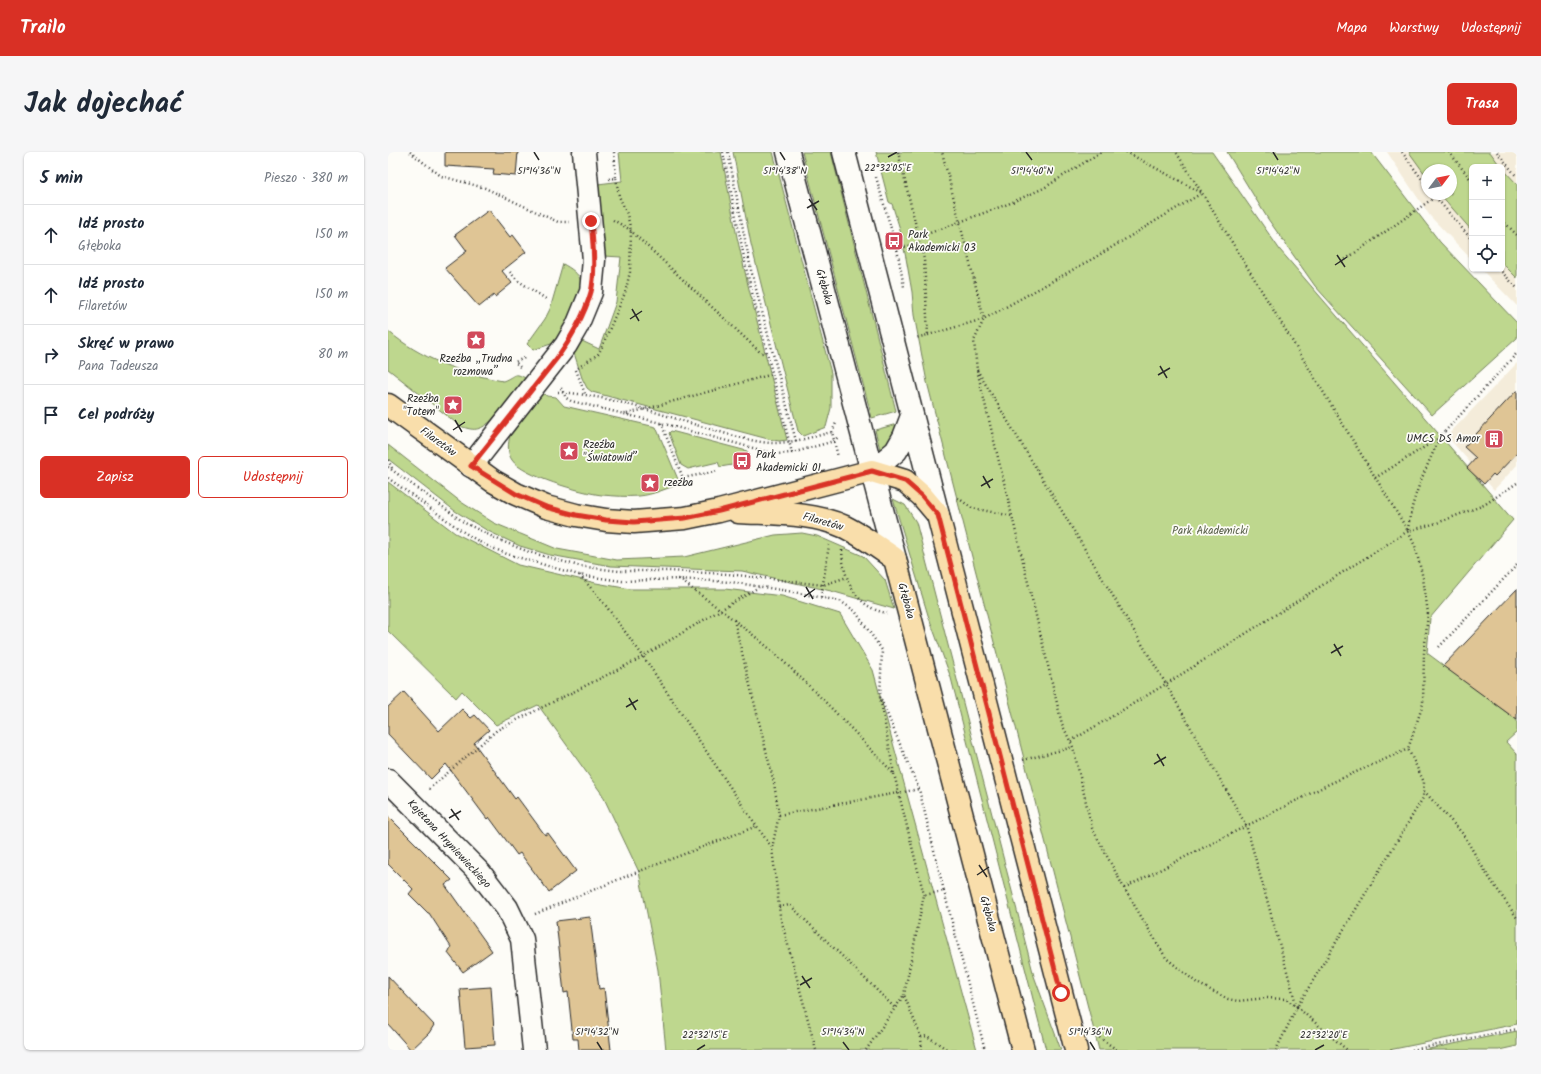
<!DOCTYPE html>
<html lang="pl">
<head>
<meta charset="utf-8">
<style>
	:root { --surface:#fff; --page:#f6f6f7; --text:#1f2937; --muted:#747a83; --line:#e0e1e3; --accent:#d93025 }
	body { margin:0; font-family:Kalam,sans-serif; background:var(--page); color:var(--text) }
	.controls { position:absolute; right:12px; top:12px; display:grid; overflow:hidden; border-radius:6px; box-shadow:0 1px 3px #0004 }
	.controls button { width:36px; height:36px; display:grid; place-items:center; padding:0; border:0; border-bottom:1px solid var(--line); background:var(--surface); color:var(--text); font:20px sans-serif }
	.compass { position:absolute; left:1033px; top:12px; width:36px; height:36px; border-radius:50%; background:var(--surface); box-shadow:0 1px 3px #0004; rotate:58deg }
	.stop { position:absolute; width:12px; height:12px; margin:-9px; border:3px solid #d93025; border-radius:50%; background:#fff }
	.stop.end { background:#d93025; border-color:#fff; box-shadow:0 1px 4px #0008 }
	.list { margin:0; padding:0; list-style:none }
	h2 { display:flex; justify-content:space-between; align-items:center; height:52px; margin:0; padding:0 16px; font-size:17px }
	h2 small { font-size:13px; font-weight:400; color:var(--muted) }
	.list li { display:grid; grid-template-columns:26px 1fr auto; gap:12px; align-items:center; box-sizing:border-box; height:60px; padding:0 16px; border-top:1px solid var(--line) }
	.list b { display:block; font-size:15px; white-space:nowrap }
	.list p { margin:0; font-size:13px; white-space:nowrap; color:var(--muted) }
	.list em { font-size:13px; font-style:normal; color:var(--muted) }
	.actions { display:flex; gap:8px; padding:12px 16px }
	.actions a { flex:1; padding:9px 0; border:1px solid var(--accent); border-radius:6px; text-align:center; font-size:14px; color:var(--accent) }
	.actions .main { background:var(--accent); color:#fff }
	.icon { flex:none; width:22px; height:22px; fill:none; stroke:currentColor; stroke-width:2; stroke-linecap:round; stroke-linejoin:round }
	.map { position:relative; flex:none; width:1129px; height:898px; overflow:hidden; border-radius:6px }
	header { display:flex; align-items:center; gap:24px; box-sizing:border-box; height:56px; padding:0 20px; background:var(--accent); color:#fff }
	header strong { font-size:19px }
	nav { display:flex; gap:22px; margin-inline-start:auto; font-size:14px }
	.intro { display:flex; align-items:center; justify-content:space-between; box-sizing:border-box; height:96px; padding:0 24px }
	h1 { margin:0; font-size:28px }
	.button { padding:10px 18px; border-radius:6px; background:var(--accent); color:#fff; font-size:14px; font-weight:700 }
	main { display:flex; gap:24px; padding:0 24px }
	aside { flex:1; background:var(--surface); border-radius:6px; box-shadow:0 1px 3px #0004 }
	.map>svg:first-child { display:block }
</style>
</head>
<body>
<header>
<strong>Trailo</strong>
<nav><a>Mapa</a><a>Warstwy</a><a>Udostępnij</a></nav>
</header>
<div class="intro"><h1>Jak dojechać</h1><a class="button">Trasa</a></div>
<main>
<aside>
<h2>5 min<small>Pieszo · 380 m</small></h2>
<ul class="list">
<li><svg class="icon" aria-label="ahead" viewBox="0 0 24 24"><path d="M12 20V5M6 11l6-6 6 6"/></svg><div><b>Idź prosto</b><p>Głęboka</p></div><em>150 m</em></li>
<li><svg class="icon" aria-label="ahead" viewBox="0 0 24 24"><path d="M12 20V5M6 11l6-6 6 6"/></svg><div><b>Idź prosto</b><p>Filaretów</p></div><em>150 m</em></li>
<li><svg class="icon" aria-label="right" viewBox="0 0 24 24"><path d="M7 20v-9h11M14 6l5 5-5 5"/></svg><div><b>Skręć w prawo</b><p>Pana Tadeusza</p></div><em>80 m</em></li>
<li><svg class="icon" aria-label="arrive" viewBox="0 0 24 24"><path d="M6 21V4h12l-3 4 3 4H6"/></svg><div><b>Cel podróży</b></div></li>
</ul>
<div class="actions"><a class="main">Zapisz</a><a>Udostępnij</a></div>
</aside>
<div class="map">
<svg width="1129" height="898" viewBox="0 0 1129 898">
	<rect width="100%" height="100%" fill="#fdfcf7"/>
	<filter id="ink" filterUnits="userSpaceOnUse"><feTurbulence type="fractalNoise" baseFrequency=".025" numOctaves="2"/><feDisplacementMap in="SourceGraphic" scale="8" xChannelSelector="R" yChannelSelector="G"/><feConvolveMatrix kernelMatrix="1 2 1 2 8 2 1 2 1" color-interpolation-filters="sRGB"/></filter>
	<g filter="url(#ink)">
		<path fill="#f4ecda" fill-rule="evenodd" d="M 999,0 L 1129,0 L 1129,154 L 1093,117 L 1114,117 L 1114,15 L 1084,15 L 1084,108 L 1042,64 ZM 1039,18 L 1063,18 L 1063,42 L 1039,42 Z
			M 1129,211 L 1129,313 L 1106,338 L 1059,284 Z"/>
		<path fill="#bed78e" stroke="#74815c" d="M 231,0 L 333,0 L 349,85 L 360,133 L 399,288 L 391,289 L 380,287 L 204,240 L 199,236 L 194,226 L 186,201 L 194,189 L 211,197 L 228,150 L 233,105 L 216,104 L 210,32 L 234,29 Z
			M 345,0 L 385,0 L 443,221 L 443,256 L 438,275 L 415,284 L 410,279 L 363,92 Z
			M 414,0 L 443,0 L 508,259 L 484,266 Z
			M 488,0 L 824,0 L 892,98 L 1125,368 L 1042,466 L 1039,501 L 1129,568 L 1129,580 L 1118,590 L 1129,602 L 1129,872 L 1001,898 L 711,898 L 539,230 L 526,163 L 524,140 L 518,106 L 511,74 L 504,52 L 501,50 Z
			M 839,0 L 983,0 L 1052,90 L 1129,171 L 1129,186 L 1044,263 L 927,134 L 880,67 Z
			M 1021,0 L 1102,0 L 1113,15 L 1084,15 L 1084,79 L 1052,42 L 1063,42 L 1063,18 L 1039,18 L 1039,25 Z
			M 1114,16 L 1129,32 L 1129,126 L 1114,111 Z
			M 175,112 C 182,116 191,121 193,130 C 195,144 174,178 166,191 L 145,198 L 139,192 L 157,167 L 162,157 Z
			M 0,179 C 32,206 74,222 115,229 C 128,224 125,219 139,227 L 103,269 C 91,279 86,279 72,274 L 0,217 Z
			M 154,241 L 159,244 L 168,245 L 176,254 L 268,275 L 292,332 C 279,336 265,343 251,344 C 239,345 226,344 214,343 C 195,341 134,324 124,308 C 119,301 120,291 122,284 Z
			M 509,272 L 505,287 L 493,301 L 487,278 Z
			M 283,279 L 359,299 L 360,303 L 349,306 L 350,312 L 332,315 L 330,310 L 300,317 L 293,313 L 281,281 Z
			M 0,293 L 73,350 L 106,371 L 169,397 L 229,408 L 296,405 L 387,383 L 414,381 L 429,384 L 475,404 L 497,428 L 506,457 L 443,439 L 354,419 L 223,414 L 162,403 L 132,394 L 100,379 L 67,359 L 0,307 Z
			M 0,330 L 67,381 L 130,413 L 208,431 L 242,437 L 337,437 L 394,444 L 452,462 L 485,518 L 589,898 L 278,898 L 270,818 L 251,720 L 214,642 L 150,553 L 108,573 L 74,539 L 68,546 L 0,479 Z
			M 505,347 L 517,353 L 528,370 L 646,824 L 673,898 L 658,898 L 563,526 L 540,463 Z
			M 1129,879 L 1129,894 L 1111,898 L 1036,898 Z"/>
		<path fill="#dfc595" stroke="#2b2b2b" d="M 57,0 L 130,0 L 128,24 L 105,22 L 106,17 L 57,14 Z
			M 101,58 L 122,85 L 125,83 L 138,100 L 114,119 L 124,131 L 107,145 L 106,143 L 91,155 L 57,116 L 79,99 L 67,83 Z
			M 1129,238 L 1129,301 L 1107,324 L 1105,322 L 1096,332 L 1079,316 L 1088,306 L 1076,295 Z
			M 1129,437 L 1129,568 L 1055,514 Z
			M 16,540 L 51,579 L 74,557 L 83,566 L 87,563 L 101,578 L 86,591 L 127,647 L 129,645 L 157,683 L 160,681 L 188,719 L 161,740 L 132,701 L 129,703 L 101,665 L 99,667 L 58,612 L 43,627 L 0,582 L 0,555 Z
			M 0,664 L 64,728 L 57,733 L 104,799 L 75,820 L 60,801 L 63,795 L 41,761 L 40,761 L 21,742 L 25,737 L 0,712 Z
			M 202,765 L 211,837 L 216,836 L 223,898 L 191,898 L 190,887 L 185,887 L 180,840 L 176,841 L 168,769 Z
			M 0,824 L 46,873 L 41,881 L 23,898 L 0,872 Z
			M 103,835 L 107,893 L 77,895 L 72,837 Z"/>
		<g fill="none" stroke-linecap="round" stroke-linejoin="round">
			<g stroke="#2b2b2b" stroke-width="25">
				<path id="minor" d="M 400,0 L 507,407
					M 456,0 L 550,363
					M 83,314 L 178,193 L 189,174 L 203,140 L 206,108 L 196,0
					M 484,319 L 508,299 L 516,285 L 524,264
					M 0,628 L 92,721 L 119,756 L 134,787 L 146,898"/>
			</g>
			<g stroke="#2b2b2b" stroke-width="25">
				<path id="major" d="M 0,253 L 105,329 L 128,342 L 158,355 L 188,363 L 218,368 L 246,370 L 297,366 L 331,359 L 484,319 L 517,329 L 534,344 L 550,363 L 688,898
					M 350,360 C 386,362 424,360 457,375 C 475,384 491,396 507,407 L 635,898"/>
			</g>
			<path stroke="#2b2b2b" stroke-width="2.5" stroke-dasharray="1 3" stroke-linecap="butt" d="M 22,0 L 53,24 L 97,36 L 170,70 L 181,70
				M 335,0 L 359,120 L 404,301 L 446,289 L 451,284
				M 340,0 L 363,118 L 408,289
				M 510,0 L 536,107 L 540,183 L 527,186
				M 738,0 L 814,41 L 706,106 L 596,167 L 586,189 L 589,218 L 674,572 L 685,595 L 704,676 L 736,736 L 778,806 L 809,831 L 840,847 L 850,849 L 878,846 L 898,847 L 909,855 L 888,898
				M 1014,0 L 1039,34
				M 1061,0 L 1084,29
				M 1109,0 L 1129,25
				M 488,25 L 509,97 L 516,135
				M 221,27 L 228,26 L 226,0
				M 1045,42 L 1084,88
				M 225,68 L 241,77 L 373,201 L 379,200
				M 1114,68 L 1129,83
				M 531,85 L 620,52 L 656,36 L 713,0
				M 509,97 L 532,91
				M 954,110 L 1047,45
				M 1111,117 L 1129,136
				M 122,120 L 129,128 L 158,147
				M 540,183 L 596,167 L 554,0
				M 132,215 L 127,210 L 139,205
				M 190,216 L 210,202 L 213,197 L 237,141 L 242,120 L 243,79 L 239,62 L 231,44 L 228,26
				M 188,218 L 197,242
				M 589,218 L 778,532 L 858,673 L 909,855 L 1035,646 L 1036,630 L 1020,597 L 1035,552 L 1036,501 L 1040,461 L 1035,426 L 1027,394 L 1020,379 L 814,41 L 788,0
				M 173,236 L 178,246 L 183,249 L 273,271 L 376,299 L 389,302 L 404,301
				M 170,240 C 220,243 268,261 315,275 C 337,281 362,290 384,291 C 405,291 424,285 444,280 L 450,305
				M 239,262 L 385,222
				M 273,271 L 295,326 L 330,319
				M 444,280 L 448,271
				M 0,308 L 5,318
				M 0,315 L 77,371 L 111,388 L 141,400 L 191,414 L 231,419 L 281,419 L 340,422 L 435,433 L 459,425
				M 0,326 L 74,379 L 95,392 L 119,402 L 191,423 L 234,429 L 291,427 L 343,430 L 400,439 L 452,449 L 467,459 L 494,498 L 492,545
				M 987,326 L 1051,286 L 1129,201
				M 570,346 L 584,356 L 624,364
				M 1020,378 C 1023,346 1038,317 1051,287
				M 454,398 C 455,427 468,456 499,461
				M 192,423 L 218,454 L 255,504 L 350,647 L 384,696 L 392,763 L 428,898
				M 291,427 C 322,450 354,473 383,498 C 426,537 466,579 506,622 L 492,545 L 531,637 L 556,739 L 536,743 L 516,843
				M 433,445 L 441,393
				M 346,468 L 386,631 L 391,663 L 384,696
				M 1051,495 L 1129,413
				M 683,589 L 778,532 L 1020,379 L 1049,371 L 1096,353 L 1129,331
				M 635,608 L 685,595
				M 506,622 L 536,743
				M 41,637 L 109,578 L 247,509 L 371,435
				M 1036,639 L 1075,682 L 1098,721 L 1129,766
				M 391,663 L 531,637
				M 736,736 L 941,632 L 1020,597
				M 556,739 L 597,898
				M 391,755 L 402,753 L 507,856
				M 147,762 L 239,724 L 369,674
				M 909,855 L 959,898
				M 708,883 L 729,898
				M 533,885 L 539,884 L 560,898
				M 478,898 L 516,843 L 533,885 L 534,898
				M 1024,898 L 1129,877"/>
			<use href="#minor" stroke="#fdfcf7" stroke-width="22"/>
			<use href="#major" stroke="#f9deab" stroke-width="22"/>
		</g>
	</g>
	<g fill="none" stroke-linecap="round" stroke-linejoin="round" filter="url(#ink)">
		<path stroke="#d93025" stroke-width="5" d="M 203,69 C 205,90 208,120 203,140 C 197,162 182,188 169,206 L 83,314 L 128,342 L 158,355 L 188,363 L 218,368 L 246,370 L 297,366 L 331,359 L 484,319 L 517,329 L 534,344 L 550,363 L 673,841"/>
	</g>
	<path fill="none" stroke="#2b2b2b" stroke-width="1.5" d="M 146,0 L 151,8M 392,0 L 397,8M 638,0 L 644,8M 885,0 L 890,8M 500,5 L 509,0M 421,47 L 429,58M 419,56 L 431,49M 949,103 L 957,115M 947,113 L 959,105M 244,157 L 251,169M 242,167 L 254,159M 772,214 L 779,226M 770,223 L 782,216M 67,268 L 74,280M 65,278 L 77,270M 595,324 L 602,336M 593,334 L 605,327M 418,435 L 425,447M 416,445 L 427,437M 946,492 L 953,504M 943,501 L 955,494M 241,546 L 248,558M 238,555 L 250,548M 769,602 L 776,614M 766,612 L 778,605M 63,657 L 71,668M 61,666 L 73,659M 591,713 L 599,725M 589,723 L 601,715M 414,824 L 422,836M 412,833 L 424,826M 209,890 L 214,898M 455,890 L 461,898M 702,890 L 707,898M 309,898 L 317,893M 927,898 L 936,893"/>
	<defs>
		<g id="bus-square" transform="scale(1)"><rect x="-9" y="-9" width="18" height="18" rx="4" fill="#d1495b" stroke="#fdfcf7"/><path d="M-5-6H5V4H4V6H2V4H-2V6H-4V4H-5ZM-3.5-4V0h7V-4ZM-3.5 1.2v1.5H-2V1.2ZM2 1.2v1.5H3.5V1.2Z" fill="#fff"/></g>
		<g id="sight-square" transform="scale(1)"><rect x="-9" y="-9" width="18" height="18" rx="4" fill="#d1495b" stroke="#fdfcf7"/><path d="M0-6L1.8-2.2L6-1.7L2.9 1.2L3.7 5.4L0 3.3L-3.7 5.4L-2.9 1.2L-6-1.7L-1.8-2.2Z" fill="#fff"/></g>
		<g id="building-square" transform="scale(1)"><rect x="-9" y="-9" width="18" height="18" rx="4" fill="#d1495b" stroke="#fdfcf7"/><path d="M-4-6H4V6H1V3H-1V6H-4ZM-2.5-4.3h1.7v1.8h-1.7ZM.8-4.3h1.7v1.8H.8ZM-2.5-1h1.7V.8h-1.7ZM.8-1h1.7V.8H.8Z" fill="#fff"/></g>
	</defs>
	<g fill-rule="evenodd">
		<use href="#bus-square" x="506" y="89"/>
		<use href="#sight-square" x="88" y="188"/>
		<use href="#sight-square" x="65" y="253"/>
		<use href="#building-square" x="1106" y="287"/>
		<use href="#sight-square" x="181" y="299"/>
		<use href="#bus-square" x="354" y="309"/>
		<use href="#sight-square" x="262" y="331"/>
	</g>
	<g text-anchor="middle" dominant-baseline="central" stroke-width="3.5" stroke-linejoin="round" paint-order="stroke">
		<g font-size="11" fill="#2b2b2b" stroke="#fdfcf7" text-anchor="start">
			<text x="520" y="83">Park<tspan x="520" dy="13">Akademicki 03</tspan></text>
			<text x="88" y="207" text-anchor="middle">Rzeźba „Trudna<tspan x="88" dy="13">rozmowa”</tspan></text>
			<text x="51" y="247" text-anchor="end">Rzeźba<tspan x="51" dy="13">"Totem"</tspan></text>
			<text x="1092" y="287" text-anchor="end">UMCS DS Amor</text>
			<text x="195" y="293">Rzeźba<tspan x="195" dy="13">"Światowid”</tspan></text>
			<text x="368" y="303">Park<tspan x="368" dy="13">Akademicki 01</tspan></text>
			<text x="276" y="331">rzeźba</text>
		</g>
		<g font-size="11" fill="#2b2b2b" stroke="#fdfcf7">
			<text transform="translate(436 135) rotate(75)">Głęboka</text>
			<text transform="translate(50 290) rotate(36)">Filaretów</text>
			<text transform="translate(435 370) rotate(16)">Filaretów</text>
			<text transform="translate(518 449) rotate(75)">Głęboka</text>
			<text transform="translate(61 692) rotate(47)">Kajetana Hryniewieckiego</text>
			<text transform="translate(600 762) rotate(75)">Głęboka</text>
		</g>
		<g font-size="11" fill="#575f49" stroke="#fdfcf7">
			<text x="822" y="379">Park Akademicki</text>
		</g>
	</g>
	<g font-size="10" text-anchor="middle" fill="#2b2b2b" stroke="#fdfcf7" stroke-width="3.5" stroke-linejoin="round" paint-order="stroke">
		<text x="500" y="19">22°32'05"E</text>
		<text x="151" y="22">51°14'36"N</text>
		<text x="397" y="22">51°14'38"N</text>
		<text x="644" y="22">51°14'40"N</text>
		<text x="890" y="22">51°14'42"N</text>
		<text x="209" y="883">51°14'32"N</text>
		<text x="455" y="883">51°14'34"N</text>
		<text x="702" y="883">51°14'36"N</text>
		<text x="317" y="886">22°32'15"E</text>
		<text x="936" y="886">22°32'20"E</text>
	</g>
</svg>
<div class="controls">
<button>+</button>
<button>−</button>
<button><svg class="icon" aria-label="locate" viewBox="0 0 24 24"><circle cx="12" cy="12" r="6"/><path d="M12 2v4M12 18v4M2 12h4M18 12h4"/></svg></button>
</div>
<svg class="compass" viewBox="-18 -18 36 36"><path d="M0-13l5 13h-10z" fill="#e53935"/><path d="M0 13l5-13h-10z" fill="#747a83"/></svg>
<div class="stop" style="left:673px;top:841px"></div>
<div class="stop end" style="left:203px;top:69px"></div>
</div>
</main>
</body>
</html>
